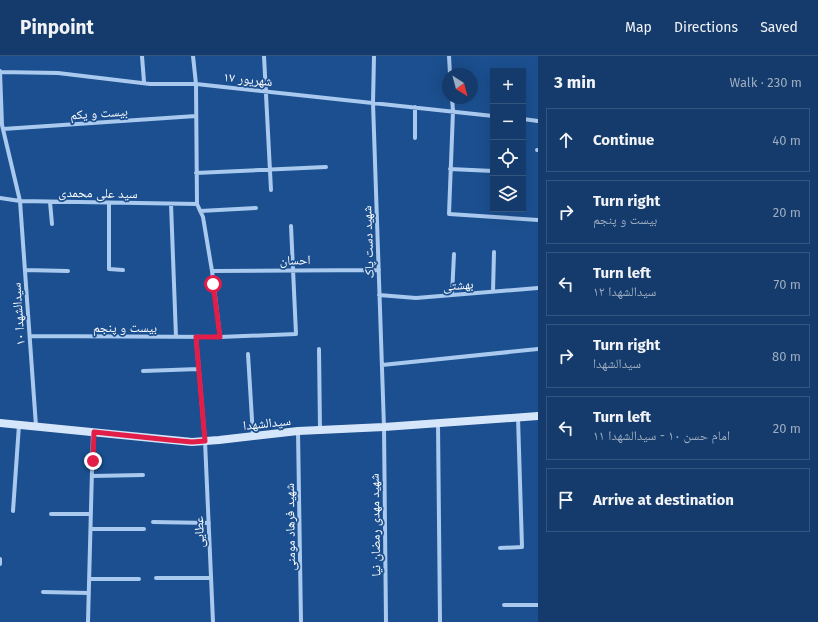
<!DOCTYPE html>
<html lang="en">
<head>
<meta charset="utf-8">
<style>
	:root { --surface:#143b6b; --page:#214673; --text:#f1f3f6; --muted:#9dadc1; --line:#33557e }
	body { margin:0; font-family:"Fira Sans","Noto Naskh Arabic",sans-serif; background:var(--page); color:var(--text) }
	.controls { position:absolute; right:12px; top:12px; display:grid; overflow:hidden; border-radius:0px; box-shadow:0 4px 16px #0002 }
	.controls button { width:36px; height:36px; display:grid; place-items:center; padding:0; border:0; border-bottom:1px solid var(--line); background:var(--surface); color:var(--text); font:20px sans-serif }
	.compass { position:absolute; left:442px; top:12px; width:36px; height:36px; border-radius:50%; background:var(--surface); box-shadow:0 4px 16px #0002; rotate:144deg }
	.stop { position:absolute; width:12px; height:12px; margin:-9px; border:3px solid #e11d48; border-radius:50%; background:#fff }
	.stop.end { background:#e11d48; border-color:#fff; box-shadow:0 1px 4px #0008 }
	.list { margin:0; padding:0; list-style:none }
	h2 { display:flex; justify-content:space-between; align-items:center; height:52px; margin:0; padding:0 16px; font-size:17px }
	h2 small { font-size:13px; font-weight:400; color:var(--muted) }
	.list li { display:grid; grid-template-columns:26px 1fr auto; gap:12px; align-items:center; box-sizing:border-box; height:64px; margin:0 8px 8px; padding:0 8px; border:1px solid var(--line); border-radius:0px }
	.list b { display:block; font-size:15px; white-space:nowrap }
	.list p { margin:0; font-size:13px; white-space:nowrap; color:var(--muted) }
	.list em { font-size:13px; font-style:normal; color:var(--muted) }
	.icon { flex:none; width:22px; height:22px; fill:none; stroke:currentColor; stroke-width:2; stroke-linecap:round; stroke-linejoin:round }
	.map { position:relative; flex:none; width:538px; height:566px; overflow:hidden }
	header { display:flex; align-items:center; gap:24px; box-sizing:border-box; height:56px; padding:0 20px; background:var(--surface); border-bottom:1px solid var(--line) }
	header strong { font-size:19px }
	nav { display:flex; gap:22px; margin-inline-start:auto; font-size:14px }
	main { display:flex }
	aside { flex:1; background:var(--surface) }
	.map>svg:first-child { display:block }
</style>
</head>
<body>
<header>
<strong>Pinpoint</strong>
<nav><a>Map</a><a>Directions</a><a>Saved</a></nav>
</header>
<main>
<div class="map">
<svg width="538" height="566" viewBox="0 0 538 566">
	<rect width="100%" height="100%" fill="#1b4f8f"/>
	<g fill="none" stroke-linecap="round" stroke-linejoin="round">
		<path stroke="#a9c9ee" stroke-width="4" d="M 142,0 L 144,26
			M 193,0 L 196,28 L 197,148 L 203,161 L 212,215 L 220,281
			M 264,0 L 271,134
			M 374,0 L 373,47 L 384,371 L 386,566
			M 449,0 L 450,18
			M 0,15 L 2,69 L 20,145 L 36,370
			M 0,16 L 58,17 L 150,28 L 196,28 L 493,60
			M 452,42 L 453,55 L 449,158 L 538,164
			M 415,51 L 415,82
			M 523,63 L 538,65
			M 3,73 L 196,60
			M 537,94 L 538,94
			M 450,113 L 493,115
			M 196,117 L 326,111
			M 0,142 L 20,145 L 197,148
			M 50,146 L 52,168
			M 109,147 L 109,213 L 123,214
			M 171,148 L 176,281
			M 200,155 L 256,152
			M 25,214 L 68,215
			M 212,215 L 379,214
			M 493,236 L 494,196
			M 379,239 L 416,242 L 538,232
			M 452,239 L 454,198
			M 30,280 L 220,281 L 296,278 L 291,170
			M 196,281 L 205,385 L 213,566
			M 319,293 L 320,374
			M 248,298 L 253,380
			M 382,309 L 538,293
			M 143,315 L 199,313
			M 438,367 L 440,566
			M 298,375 L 301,566
			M 92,420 L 143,419
			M 13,455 L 19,369
			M 51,458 L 91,458
			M 153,466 L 209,467
			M 91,473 L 144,473
			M 500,492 L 522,491 L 518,361
			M 0,508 L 0,503
			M 156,522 L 211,522
			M 89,523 L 139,523
			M 43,536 L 89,537
			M 504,549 L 538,549
			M 88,566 L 93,376"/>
		<path stroke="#d6e6fa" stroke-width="8" d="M 0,367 L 192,386 L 219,384 L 298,375 L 384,371 L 538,360"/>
	</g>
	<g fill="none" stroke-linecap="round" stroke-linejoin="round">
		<path stroke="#e11d48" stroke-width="5" d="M 93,405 L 94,376 L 170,384 L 192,386 L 205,385 L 196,281 L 220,281 L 213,228"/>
	</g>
	<g text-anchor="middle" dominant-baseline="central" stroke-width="3.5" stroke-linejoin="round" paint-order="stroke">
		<g font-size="13" fill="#fff" stroke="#1b4f8f">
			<text transform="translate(248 23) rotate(6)">۱۷ شهریور</text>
			<text transform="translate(99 57) rotate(-4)">بیست و یکم</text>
			<text transform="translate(98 137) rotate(1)">سید علی محمدی</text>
			<text transform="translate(368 186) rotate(-92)">شهید دست پاک</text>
			<text transform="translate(295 204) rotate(-1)">احسان</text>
			<text transform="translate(458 229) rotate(-5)">بهشتی</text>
			<text transform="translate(18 258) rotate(-94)">سیدالشهدا ۱۰</text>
			<text x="125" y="271">بیست و پنجم</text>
			<text transform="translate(267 367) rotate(-6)">سیدالشهدا</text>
			<text transform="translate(375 469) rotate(-91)">شهید مهدی رمضان نیا</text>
			<text transform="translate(290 471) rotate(-91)">شهید فرهاد مومنی</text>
			<text transform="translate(199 476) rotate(-92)">عطایی</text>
		</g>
	</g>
</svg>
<div class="controls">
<button>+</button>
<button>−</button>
<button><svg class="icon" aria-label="locate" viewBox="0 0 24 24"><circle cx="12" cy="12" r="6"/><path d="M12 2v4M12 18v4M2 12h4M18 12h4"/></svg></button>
<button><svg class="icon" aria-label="layers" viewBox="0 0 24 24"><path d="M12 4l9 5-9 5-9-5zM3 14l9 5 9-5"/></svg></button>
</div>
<svg class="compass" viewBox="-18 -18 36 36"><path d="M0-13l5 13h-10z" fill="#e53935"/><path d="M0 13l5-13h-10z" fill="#9dadc1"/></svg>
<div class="stop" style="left:213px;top:228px"></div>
<div class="stop end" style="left:93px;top:405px"></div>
</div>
<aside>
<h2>3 min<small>Walk · 230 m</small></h2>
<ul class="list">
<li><svg class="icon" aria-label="ahead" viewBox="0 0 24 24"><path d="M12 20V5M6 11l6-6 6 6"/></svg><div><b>Continue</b></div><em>40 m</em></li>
<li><svg class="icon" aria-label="right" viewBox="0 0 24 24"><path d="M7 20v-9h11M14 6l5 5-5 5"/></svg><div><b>Turn right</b><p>بیست و پنجم</p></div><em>20 m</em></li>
<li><svg class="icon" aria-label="left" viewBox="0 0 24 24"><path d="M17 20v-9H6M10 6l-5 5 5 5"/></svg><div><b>Turn left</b><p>سیدالشهدا ۱۲</p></div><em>70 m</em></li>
<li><svg class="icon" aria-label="right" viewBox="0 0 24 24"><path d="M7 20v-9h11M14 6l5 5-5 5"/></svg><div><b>Turn right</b><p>سیدالشهدا</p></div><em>80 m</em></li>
<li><svg class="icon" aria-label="left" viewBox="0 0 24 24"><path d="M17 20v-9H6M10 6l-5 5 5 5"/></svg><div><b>Turn left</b><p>امام حسن ۱۰ - سیدالشهدا ۱۱</p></div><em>20 m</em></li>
<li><svg class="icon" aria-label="arrive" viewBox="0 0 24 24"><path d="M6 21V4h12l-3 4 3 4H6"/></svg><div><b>Arrive at destination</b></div></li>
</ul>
</aside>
</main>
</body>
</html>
